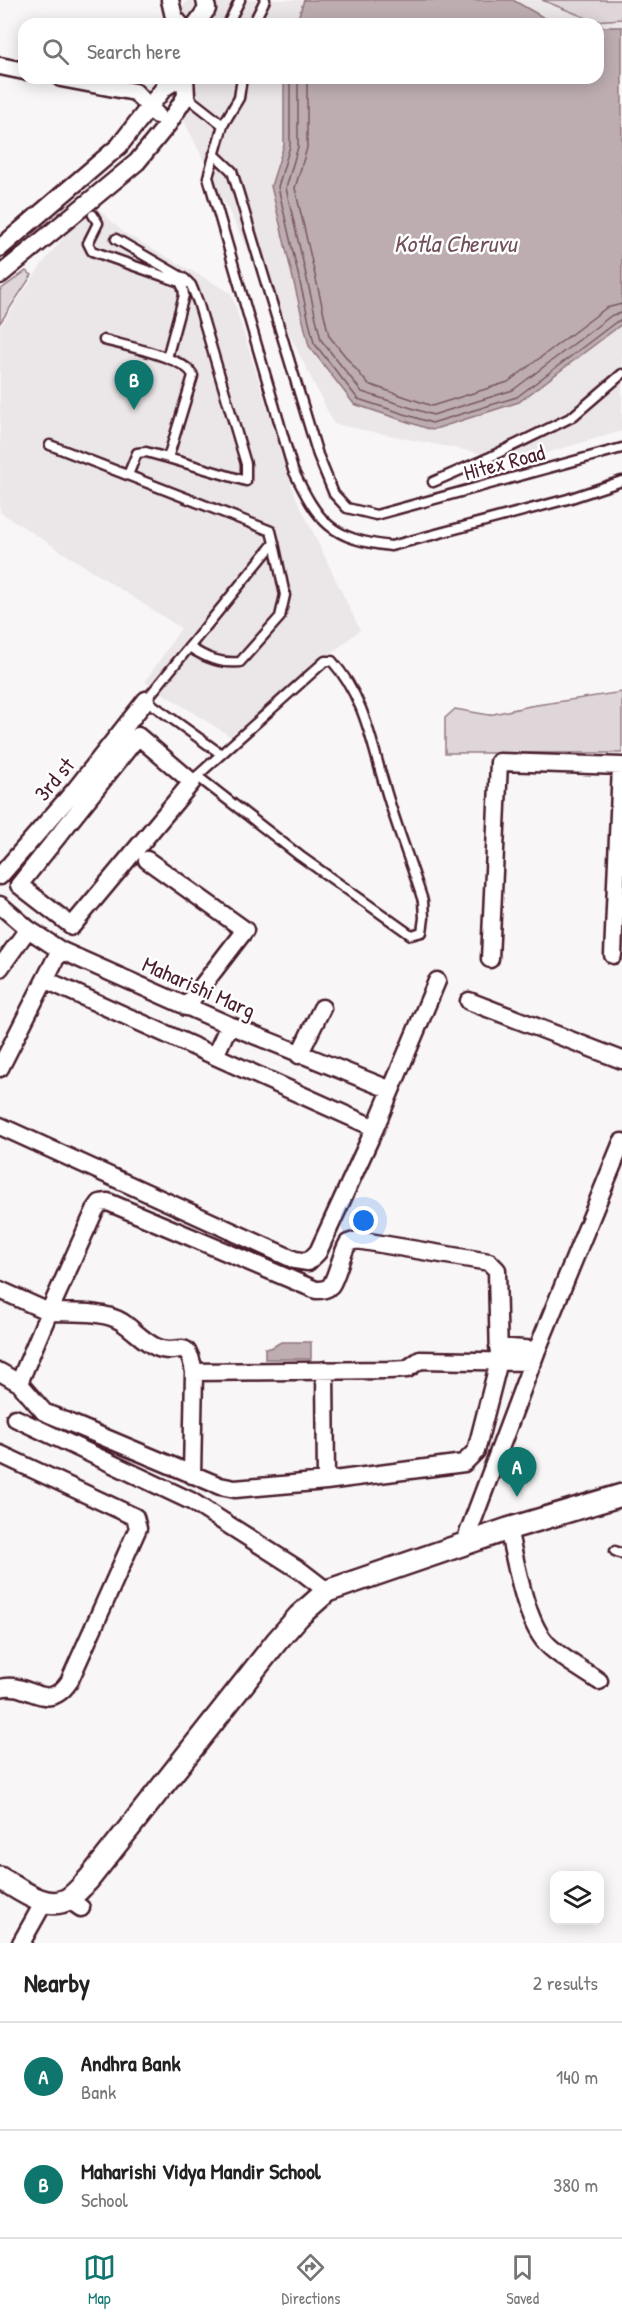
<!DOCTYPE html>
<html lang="en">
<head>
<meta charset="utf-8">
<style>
	:root { --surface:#fff; --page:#f2f2f2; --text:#222; --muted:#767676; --line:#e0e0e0; --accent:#0f766e }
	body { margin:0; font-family:"Patrick Hand",sans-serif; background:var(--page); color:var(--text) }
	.controls { position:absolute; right:18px; bottom:18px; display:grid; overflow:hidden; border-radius:12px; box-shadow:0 3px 15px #0003 }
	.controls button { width:54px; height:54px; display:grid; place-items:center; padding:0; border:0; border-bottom:2px solid var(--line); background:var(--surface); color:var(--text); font:30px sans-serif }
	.you { position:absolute; left:364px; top:1221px; width:21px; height:21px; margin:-15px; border:4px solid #fff; border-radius:50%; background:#1a73e8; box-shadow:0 0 0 9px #1a73e833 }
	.badge { display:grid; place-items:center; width:39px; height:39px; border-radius:50%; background:var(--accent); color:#fff; font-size:20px; font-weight:700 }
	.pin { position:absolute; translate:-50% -50px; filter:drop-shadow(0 2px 3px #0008) }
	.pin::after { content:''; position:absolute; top:32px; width:21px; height:18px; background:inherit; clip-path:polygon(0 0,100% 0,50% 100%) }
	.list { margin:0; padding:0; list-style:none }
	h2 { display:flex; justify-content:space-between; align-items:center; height:78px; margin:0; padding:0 24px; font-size:26px }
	h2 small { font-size:20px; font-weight:400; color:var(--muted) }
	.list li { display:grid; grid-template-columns:39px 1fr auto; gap:18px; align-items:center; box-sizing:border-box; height:108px; padding:0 24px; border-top:2px solid var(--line) }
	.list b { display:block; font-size:22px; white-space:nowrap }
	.list p { margin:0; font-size:20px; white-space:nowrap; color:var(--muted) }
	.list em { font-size:20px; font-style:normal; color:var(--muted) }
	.icon { flex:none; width:33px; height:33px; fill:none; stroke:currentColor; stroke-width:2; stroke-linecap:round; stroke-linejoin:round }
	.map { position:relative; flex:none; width:622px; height:1943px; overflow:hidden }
	.search { position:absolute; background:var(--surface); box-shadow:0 3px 15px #0003; left:18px; right:18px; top:18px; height:66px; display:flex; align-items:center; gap:15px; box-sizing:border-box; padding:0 21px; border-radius:18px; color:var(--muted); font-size:22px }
	.sheet { height:294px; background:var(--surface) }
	nav { display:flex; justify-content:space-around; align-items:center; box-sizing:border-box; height:84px; border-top:2px solid var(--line); background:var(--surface); font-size:16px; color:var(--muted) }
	nav a { display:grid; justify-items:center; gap:3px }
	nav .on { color:var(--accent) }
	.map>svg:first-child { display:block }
</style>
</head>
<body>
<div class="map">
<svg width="622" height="1943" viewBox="0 0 622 1943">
	<rect width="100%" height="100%" fill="#f8f6f7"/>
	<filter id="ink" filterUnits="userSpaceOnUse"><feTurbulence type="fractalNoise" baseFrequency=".0167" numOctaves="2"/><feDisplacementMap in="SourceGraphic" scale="12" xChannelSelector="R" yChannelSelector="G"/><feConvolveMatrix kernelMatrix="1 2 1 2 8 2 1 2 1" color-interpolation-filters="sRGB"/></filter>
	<g filter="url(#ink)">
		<path fill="#ebe6e8" d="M 188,0 L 622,0 L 622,431 L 518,461 L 334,424 L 163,78 L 598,78 L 598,24 L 168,24 Z
			M 93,204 L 124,233 L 231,293 L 294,493 L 360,630 L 230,736 L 145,682 L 181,628 L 0,512 L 0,327 L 43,263 L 85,211 Z"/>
		<path fill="#ded6d9" stroke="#947a82" stroke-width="1.5" d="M 542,0 L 622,0 L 622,19 L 594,21 Z
			M 26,271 L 32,275 L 0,323 L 0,290 Z
			M 622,692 L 622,753 L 445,753 L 445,718 L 455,709 L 489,715 L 530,706 Z"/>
		<path fill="#bdadb0" stroke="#8f747b" stroke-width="1.5" d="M 304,0 L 513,0 L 555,24 L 296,24 Z
			M 598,27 L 622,27 L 622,324 L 519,402 L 432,430 L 354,404 L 309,346 L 271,186 L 284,145 L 284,78 L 598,78 Z
			M 281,1342 L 311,1342 L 311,1359 L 265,1359 L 265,1348 L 271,1348 Z"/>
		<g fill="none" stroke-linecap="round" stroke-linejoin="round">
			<path stroke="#785860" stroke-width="1.5" d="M 290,78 L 290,146 L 278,187 L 314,343 L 358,399 L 432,423 L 517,397 L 616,322 L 622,320
				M 298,78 L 298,147 L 286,188 L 321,340 L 362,392 L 433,415 L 513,390 L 612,315 L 622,313
				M 307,78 L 307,148 L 295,188 L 329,336 L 368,384 L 432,406 L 508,382 L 606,308 L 622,304"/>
			<g stroke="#4a1f2b" stroke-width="13">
				<path id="service" d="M 228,24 L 240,0
					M 253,24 L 265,0
					M 242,78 L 239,98 L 223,125 L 208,177 L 293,470 C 319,523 330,539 391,546 L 568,499 L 622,481
					M 186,96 L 223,125
					M 214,154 L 232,171 L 318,455 L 334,494 L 347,508 L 376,515 L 622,448
					M 93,215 L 98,223 L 88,243 L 92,251 L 180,282 L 183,288 L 184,295 L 167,358
					M 104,340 C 122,345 188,358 193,376 L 168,458 L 246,481 L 246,464 L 198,302 L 191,285 L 185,279 L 116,239
					M 50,445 L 271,531 L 274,543 L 146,700 L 221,754
					M 128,475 L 137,453 L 146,452 L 168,458
					M 433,482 L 488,458 L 572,417 L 622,374
					M 189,647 C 206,658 220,664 240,662 L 280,617 L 285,595 L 274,543
					M 325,661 L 332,661 C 365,698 371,742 385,787 C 396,826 411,863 423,901 L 424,918 L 422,932 L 411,935 L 300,856 L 197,776 Z
					M 615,1551 L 622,1554"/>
			</g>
			<g stroke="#4a1f2b" stroke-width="21">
				<path id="minor" d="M 170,0 L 174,17 L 180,24
					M 196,24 L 207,9 L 205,0
					M 0,66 L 24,71
					M 61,78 L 135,92 L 157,115
					M 0,248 L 119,146 L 164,88 L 180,78
					M 0,275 L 137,162 L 168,124 L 186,96 L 185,78
					M 138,736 L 192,782 L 72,926 L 19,885 Z
					M 147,860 L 245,930 L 186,1007
					M 0,876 L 75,790 L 146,700
					M 0,905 L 28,929 L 60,950 L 229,1025 L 391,1090
					M 613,955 L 621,766
					M 490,959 L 499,762 L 622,766
					M 0,968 L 28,929
					M 46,980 L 375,1128
					M 469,1001 L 622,1060
					M 299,1055 L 322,1008
					M 215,1056 L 229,1025
					M 0,1068 L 60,950
					M 0,1126 L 295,1260 L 308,1262 L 318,1252 L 375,1128 L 437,981
					M 0,1290 L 49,1312 L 95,1210 L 100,1203 L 108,1202 L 316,1290 C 321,1290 327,1290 331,1285 C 337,1276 341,1255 348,1243 L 357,1240 L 489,1262 L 497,1270 L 499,1361 L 476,1451 L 464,1463 L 326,1481 L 235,1489 L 220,1486 L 44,1412 L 19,1383 L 0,1372
					M 498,1347 L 537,1350
					M 325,1370 L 326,1481
					M 19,1383 L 49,1312 C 71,1313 103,1310 122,1322 C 134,1330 143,1341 156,1347 C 179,1358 187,1333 194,1372 L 389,1370 L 407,1369 L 420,1360 L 533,1362
					M 15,1418 L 191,1501 L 301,1571 L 327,1591
					M 0,1454 L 135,1517 L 138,1528 L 69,1682 C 46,1715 29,1680 0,1688
					M 192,1475 L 194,1372
					M 508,1529 C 516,1561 525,1624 549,1646 C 563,1659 583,1670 599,1681
					M 464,1544 L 537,1350 L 622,1142
					M 68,1899 L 81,1908
					M 21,1943 L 44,1902"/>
			</g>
			<g stroke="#4a1f2b" stroke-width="26">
				<path id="tertiary" d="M 0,1878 C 18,1888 47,1912 68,1899 C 76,1894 83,1885 89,1879 L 277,1641 L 299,1616 L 327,1591 L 508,1529 L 622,1495"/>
			</g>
			<use href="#service" stroke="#fff" stroke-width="8"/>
			<use href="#minor" stroke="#fff" stroke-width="16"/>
			<use href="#tertiary" stroke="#fff" stroke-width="21"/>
		</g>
	</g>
	<g text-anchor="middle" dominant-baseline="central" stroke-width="5" stroke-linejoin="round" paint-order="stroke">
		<g font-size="22" fill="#4a1f2b" stroke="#fff">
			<text transform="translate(504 462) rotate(-15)">Hitex Road</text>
			<text transform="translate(54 779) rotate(-50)">3rd st</text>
			<text transform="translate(199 987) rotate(24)">Maharishi Marg</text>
		</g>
		<g font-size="24" font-style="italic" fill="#72515a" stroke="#fff">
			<text x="455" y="243">Kotla Cheruvu</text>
		</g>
	</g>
</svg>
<div class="controls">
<button><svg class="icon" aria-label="layers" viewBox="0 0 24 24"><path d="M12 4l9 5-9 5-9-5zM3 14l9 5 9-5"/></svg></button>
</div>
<div class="you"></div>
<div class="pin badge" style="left:517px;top:1497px">A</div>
<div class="pin badge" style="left:134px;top:410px">B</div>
<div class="search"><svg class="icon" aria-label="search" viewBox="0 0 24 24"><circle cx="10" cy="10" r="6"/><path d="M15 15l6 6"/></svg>Search here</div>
</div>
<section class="sheet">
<h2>Nearby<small>2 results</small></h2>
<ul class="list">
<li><span class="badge">A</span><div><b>Andhra Bank</b><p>Bank</p></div><em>140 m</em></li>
<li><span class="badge">B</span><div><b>Maharishi Vidya Mandir School</b><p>School</p></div><em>380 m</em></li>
</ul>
</section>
<nav>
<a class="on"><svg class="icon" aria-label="map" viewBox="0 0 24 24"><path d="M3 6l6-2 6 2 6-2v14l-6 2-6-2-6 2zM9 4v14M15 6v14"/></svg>Map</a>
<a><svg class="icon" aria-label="directions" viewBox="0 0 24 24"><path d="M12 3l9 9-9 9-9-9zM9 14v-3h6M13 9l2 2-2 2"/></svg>Directions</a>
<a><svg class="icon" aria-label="saved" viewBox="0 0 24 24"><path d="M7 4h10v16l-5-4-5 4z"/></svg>Saved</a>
</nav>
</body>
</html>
